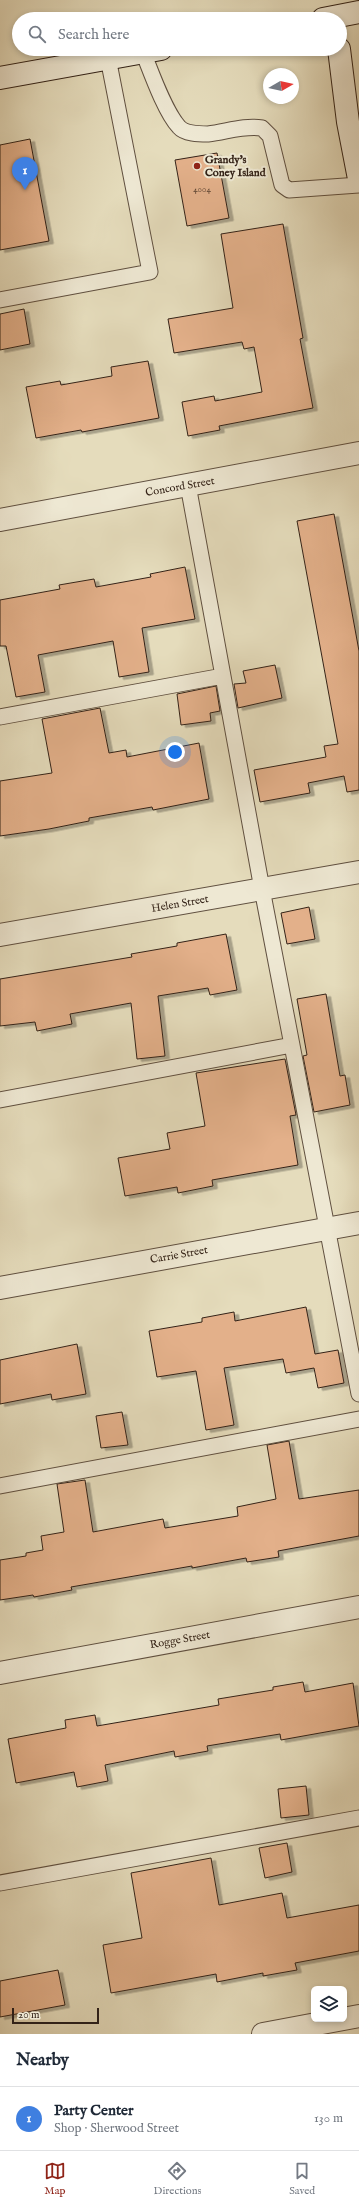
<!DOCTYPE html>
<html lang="en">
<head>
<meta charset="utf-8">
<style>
	:root { --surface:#fff; --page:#f6f6f7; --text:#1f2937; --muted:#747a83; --line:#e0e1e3; --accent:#8f2418 }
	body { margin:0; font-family:"IM FELL English",serif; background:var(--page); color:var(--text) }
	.controls { position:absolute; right:12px; bottom:12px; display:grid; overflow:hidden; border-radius:6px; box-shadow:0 2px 6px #0003 }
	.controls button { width:36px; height:36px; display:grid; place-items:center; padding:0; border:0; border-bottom:1px solid var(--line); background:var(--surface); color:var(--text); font:20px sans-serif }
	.compass { position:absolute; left:263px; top:68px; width:36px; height:36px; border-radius:50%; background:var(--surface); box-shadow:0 2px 6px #0003; rotate:81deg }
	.scale { position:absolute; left:12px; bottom:10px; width:87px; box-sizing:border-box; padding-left:4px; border:2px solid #332217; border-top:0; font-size:11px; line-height:14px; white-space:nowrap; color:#332217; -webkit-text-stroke:3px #eee8d3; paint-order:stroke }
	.you { position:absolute; left:175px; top:752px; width:14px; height:14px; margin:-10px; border:3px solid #fff; border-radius:50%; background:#1a73e8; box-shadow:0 0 0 6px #1a73e833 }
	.badge { display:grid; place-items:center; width:26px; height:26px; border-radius:50%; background:var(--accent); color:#fff; font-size:13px; font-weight:700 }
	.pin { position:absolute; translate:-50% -33px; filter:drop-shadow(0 1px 2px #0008) }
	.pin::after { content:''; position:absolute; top:21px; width:14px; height:12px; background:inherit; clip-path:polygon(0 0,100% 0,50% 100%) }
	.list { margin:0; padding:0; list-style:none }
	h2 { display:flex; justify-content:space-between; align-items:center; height:52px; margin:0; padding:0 16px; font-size:17px }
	h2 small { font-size:13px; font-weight:400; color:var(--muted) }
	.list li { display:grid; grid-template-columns:26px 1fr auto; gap:12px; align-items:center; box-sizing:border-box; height:64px; padding:0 16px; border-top:1px solid var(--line) }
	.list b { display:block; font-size:15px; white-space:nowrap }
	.list p { margin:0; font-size:13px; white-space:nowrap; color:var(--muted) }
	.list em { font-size:13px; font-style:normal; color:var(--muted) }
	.icon { flex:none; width:22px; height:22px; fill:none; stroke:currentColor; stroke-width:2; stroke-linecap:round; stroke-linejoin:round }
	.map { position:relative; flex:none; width:359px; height:2034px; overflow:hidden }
	.search { position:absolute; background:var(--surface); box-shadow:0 2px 6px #0003; left:12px; right:12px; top:12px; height:44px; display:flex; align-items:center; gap:10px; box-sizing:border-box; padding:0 14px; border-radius:22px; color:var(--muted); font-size:15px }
	.sheet { height:116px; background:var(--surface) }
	nav { display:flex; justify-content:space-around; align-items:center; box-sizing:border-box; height:56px; border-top:1px solid var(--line); background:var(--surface); font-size:11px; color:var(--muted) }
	nav a { display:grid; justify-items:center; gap:2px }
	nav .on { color:var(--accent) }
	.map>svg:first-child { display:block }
</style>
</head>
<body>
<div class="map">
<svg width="359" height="2034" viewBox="0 0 359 2034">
	<defs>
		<filter id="shadow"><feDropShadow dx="4.5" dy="2.5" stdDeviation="0" flood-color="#0004"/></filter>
	</defs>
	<rect width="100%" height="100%" fill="#e5dcbc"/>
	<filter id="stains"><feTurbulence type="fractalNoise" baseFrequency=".005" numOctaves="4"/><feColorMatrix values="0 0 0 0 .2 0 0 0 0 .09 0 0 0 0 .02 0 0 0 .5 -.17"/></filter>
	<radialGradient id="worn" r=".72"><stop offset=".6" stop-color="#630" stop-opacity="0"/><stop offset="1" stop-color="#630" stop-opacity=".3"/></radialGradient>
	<path fill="#e3b08a" stroke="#332217" filter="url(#shadow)" d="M 30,139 L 49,241 L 0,250 L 0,145 Z
		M 217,153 L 229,218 L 187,226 L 175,160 Z
		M 283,224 L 303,338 L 300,339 L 313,408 L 219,426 L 220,430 L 188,436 L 182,402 L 214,396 L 215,401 L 262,392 L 254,347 L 244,349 L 242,342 L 174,353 L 168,319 L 233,308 L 221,234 Z
		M 24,309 L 30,344 L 0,350 L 0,314 Z
		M 148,361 L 159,418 L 82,432 L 81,430 L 36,438 L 26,387 L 60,381 L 61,385 L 112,376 L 111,367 Z
		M 334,514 L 359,651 L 359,790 L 347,792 L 344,776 L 308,783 L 310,793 L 260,802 L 254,770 L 326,757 L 324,746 L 338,744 L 297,521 Z
		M 185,567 L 195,619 L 142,628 L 149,672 L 119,677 L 113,641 L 38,655 L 45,692 L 16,697 L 6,646 L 0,646 L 0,600 L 60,589 L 59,585 L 94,579 L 96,587 L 151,577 L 150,574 Z
		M 275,665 L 282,698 L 238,708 L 234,684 L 246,683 L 243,671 Z
		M 216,686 L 220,711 L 210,713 L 211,721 L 181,725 L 177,694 Z
		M 100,708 L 109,753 L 126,750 L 127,757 L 199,743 L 209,799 L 153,810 L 152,807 L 89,818 L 89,821 L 49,829 L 0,836 L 0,781 L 52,773 L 42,719 Z
		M 309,907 L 315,939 L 287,944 L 281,913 Z
		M 226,934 L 237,990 L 210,995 L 208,988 L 158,996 L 165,1056 L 137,1059 L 131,1003 L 70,1014 L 72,1024 L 37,1031 L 35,1022 L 0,1026 L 0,979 L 132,957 L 131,954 L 177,946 L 177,943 Z
		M 326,994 L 340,1076 L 345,1075 L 350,1105 L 314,1112 L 303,1056 L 307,1055 L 297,999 Z
		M 285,1059 L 296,1115 L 290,1116 L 298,1165 L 212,1180 L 213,1186 L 178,1193 L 177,1187 L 125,1196 L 118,1158 L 170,1149 L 167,1133 L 205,1126 L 196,1073 Z
		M 306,1307 L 315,1354 L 338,1350 L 344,1383 L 318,1388 L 314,1368 L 286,1373 L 283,1359 L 224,1368 L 234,1425 L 206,1430 L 196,1371 L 157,1377 L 149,1331 L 202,1322 L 202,1318 L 234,1312 L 235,1321 Z
		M 77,1344 L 86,1394 L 52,1400 L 51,1394 L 0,1404 L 0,1360 Z
		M 122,1412 L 128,1445 L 101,1448 L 96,1416 Z
		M 289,1441 L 299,1499 L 359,1490 L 359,1536 L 278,1551 L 279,1557 L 247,1562 L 246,1558 L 192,1568 L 192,1566 L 71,1587 L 72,1590 L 34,1597 L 33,1595 L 0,1600 L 0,1560 L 26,1556 L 26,1553 L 43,1550 L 41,1536 L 64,1532 L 57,1484 L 85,1480 L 93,1532 L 163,1519 L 165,1528 L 238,1516 L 237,1507 L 276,1499 L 267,1445 Z
		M 303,1682 L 305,1692 L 353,1683 L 359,1726 L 281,1740 L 280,1734 L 207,1746 L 208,1751 L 175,1757 L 174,1751 L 105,1765 L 108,1781 L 77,1787 L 74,1772 L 16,1783 L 8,1739 L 66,1728 L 65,1720 L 95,1715 L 97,1726 L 219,1705 L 218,1699 L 273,1690 L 273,1687 Z
		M 306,1786 L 309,1815 L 281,1818 L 278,1789 Z
		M 287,1843 L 292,1872 L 265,1878 L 259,1848 Z
		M 211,1858 L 219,1905 L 282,1893 L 287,1918 L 359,1905 L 359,1951 L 295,1963 L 297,1970 L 263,1976 L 263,1973 L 217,1982 L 216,1974 L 111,1993 L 103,1945 L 142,1938 L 131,1873 Z
		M 58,1970 L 65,2005 L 0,2017 L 0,1981 Z"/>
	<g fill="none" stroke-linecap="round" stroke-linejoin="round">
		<g stroke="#605040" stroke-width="17">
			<path id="lane" d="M 143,52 C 151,72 165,112 179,127 C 185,134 199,134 208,134 C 226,132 244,125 262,128 L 270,136 L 282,185 L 289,190 L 359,185
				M 0,300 L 150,272 L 108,58
				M 188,485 L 262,889 L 359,1394
				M 0,717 L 223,676
				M 0,1100 L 292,1045
				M 0,1486 L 359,1419
				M 0,1883 L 359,1818"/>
		</g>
		<g stroke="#605040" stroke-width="24">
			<path id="street" d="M 0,520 L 359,453
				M 0,935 L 359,872
				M 0,1288 L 359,1223
				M 0,1673 L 359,1607
				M 263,2034 L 359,2016"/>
		</g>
		<g stroke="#332217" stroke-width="24">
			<path id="secondary" d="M 323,19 L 359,12
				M 339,49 L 348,122 L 359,179
				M 0,78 L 161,49"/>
		</g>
		<use href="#lane" stroke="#eee8d3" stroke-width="15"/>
		<use href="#street" stroke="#eee8d3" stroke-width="22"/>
		<use href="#secondary" stroke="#eee8d3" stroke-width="22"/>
	</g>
	<circle fill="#8f2418" stroke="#eee8d3" stroke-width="1.5" cx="197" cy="166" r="4"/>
	<g text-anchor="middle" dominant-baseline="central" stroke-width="4" stroke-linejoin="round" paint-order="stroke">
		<g font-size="9" fill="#5f4634">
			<text x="202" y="189">4004</text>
		</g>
		<g font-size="11" font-weight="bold" fill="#332217" stroke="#eee8d3" text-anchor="start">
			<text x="205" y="160">Grandy's<tspan x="205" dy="13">Coney Island</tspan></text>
		</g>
		<g font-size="11" fill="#332217" stroke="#eee8d3">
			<text transform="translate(180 487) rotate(-10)">Concord Street</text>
			<text transform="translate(180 904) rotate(-10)">Helen Street</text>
			<text transform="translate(179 1255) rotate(-10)">Carrie Street</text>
			<text transform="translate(180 1640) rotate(-10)">Rogge Street</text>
		</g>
	</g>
	<rect width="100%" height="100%" filter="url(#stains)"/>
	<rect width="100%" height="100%" fill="url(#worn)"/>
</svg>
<div class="controls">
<button><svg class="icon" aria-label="layers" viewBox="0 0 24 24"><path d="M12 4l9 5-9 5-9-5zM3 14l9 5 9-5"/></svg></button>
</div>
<svg class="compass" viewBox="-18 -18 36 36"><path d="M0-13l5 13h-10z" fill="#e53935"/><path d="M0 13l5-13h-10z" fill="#747a83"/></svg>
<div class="scale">20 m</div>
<div class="you"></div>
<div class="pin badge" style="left:25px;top:190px;background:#3f7fe0">1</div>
<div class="search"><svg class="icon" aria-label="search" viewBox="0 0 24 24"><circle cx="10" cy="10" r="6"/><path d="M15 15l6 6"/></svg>Search here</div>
</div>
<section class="sheet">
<h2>Nearby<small></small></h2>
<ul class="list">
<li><span class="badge" style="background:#3f7fe0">1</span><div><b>Party Center</b><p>Shop · Sherwood Street</p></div><em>130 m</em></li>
</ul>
</section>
<nav>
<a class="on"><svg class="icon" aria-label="map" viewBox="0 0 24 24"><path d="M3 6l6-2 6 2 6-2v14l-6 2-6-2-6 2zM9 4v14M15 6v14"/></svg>Map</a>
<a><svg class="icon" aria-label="directions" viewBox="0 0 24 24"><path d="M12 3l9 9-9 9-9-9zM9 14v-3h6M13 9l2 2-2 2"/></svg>Directions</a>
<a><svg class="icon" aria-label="saved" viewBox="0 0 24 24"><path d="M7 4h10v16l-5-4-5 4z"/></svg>Saved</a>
</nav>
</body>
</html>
